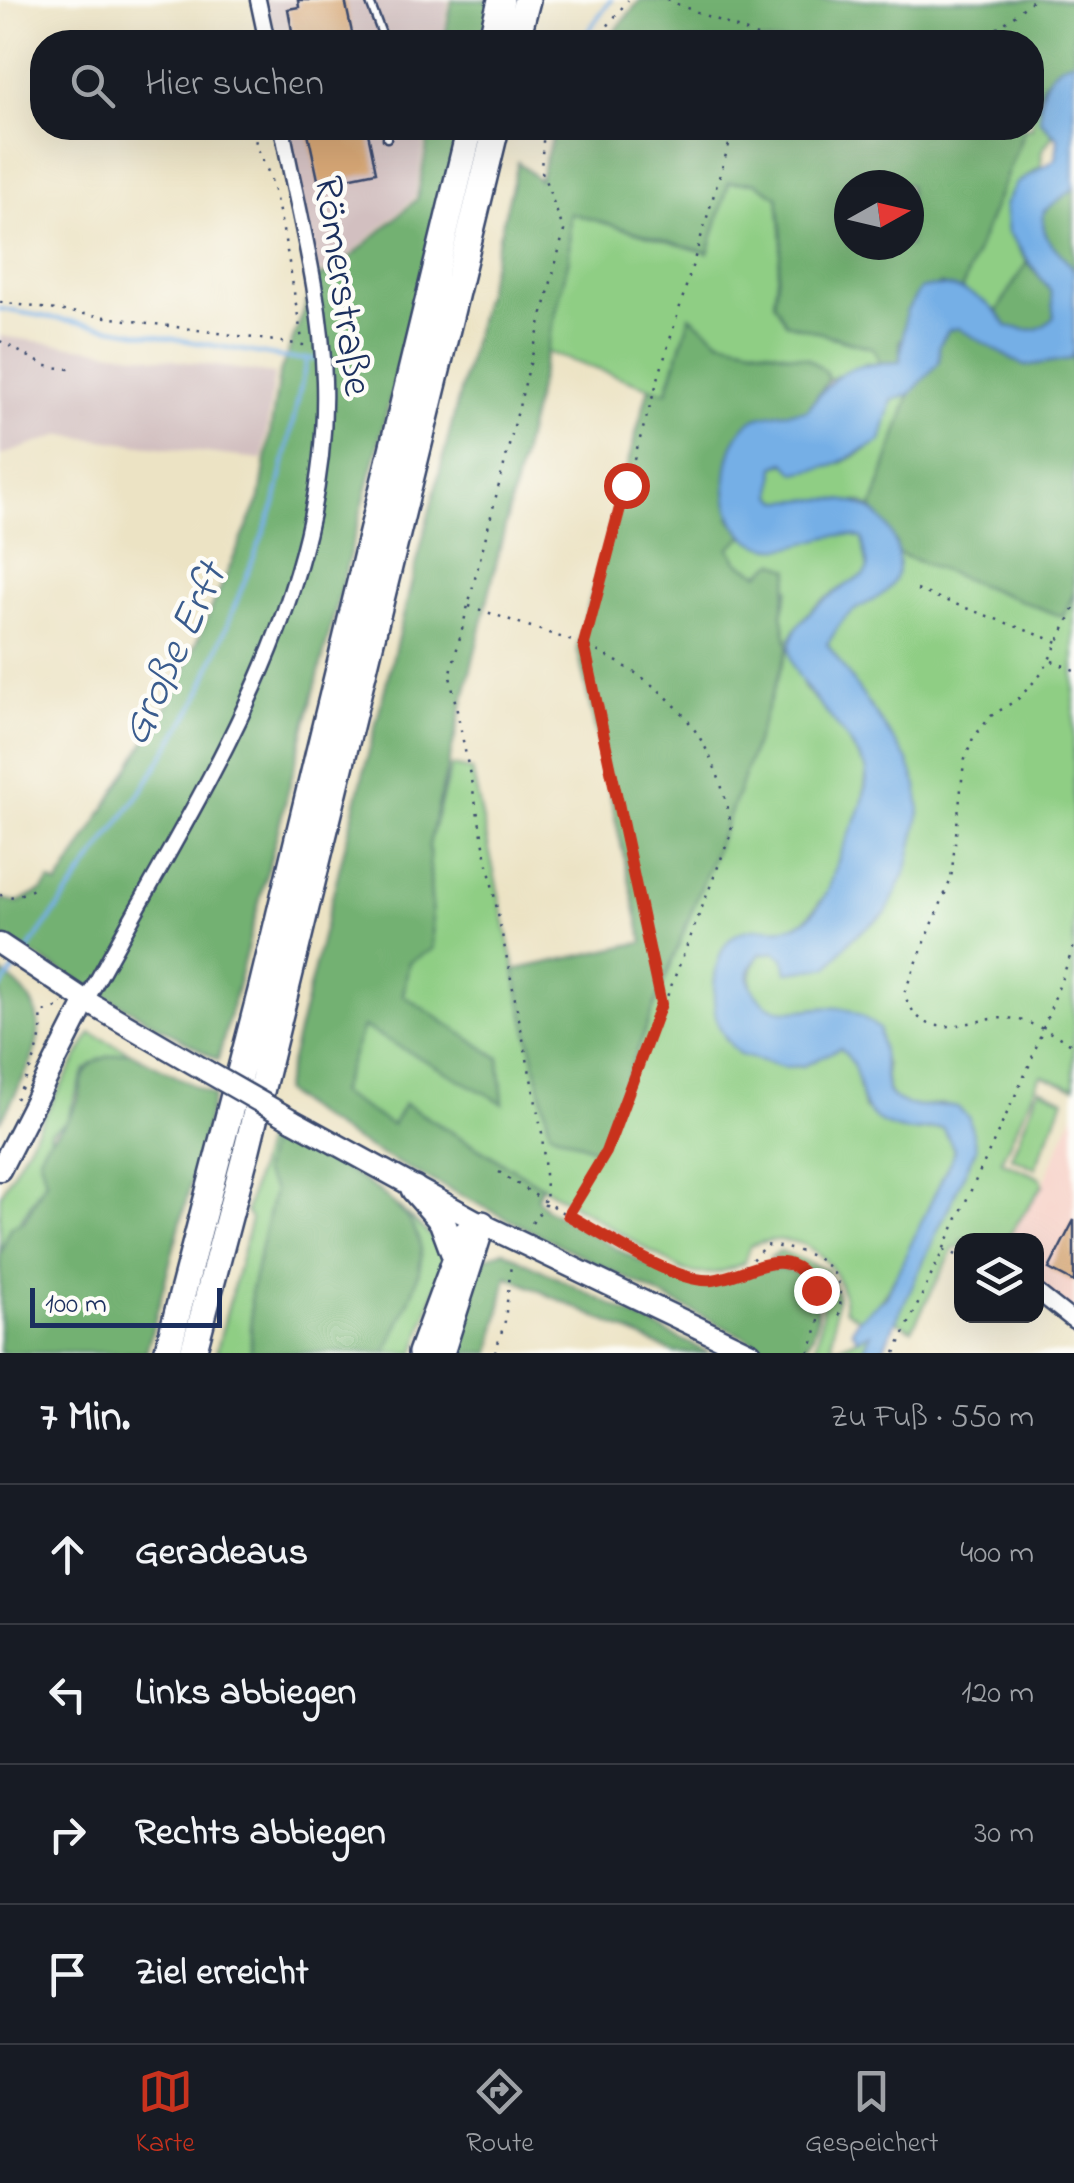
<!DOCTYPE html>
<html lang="de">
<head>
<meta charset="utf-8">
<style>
	:root { --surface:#171b24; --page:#242831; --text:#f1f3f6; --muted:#9ea1a6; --line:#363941; --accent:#c8321e }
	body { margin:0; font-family:"Indie Flower",sans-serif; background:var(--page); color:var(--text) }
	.controls { position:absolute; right:30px; bottom:30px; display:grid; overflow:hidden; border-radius:20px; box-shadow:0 10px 40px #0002 }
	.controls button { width:90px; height:90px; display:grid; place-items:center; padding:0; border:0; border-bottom:2px solid var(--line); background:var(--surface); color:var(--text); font:50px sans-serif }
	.compass { position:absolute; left:834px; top:170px; width:90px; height:90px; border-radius:50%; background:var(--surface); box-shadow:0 10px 40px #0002; rotate:82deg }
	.scale { position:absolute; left:30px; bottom:25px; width:192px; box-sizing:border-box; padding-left:10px; border:5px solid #1b2f5e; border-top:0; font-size:28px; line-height:35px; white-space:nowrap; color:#1b2f5e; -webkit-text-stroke:8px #fdfcf7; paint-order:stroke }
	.stop { position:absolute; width:30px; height:30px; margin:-22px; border:8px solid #c8321e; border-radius:50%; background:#fff }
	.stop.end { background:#c8321e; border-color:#fff; box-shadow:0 2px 10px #0008 }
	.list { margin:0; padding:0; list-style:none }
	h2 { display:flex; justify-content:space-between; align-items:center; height:130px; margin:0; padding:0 40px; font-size:42px }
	h2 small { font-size:32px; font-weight:400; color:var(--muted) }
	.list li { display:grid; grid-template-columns:65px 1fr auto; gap:30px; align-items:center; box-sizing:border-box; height:140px; padding:0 40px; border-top:2px solid var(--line) }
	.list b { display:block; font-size:38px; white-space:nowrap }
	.list em { font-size:32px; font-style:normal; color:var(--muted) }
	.icon { flex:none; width:55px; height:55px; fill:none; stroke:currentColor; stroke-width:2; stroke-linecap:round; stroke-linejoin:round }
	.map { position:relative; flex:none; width:1074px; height:1353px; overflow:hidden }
	.search { position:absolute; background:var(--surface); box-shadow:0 10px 40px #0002; left:30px; right:30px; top:30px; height:110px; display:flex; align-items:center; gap:25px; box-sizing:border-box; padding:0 35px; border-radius:40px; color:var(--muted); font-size:38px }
	.sheet { height:690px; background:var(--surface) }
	nav { display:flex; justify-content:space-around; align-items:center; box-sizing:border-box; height:140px; border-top:2px solid var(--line); background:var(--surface); font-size:28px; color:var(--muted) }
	nav a { display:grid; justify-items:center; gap:5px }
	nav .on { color:var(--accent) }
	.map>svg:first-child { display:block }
</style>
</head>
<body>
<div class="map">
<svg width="1074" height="1353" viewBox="0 0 1074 1353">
	<rect width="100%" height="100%" fill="#fdfcf7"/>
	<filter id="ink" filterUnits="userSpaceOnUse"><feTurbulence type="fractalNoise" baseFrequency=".01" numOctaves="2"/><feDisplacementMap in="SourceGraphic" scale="20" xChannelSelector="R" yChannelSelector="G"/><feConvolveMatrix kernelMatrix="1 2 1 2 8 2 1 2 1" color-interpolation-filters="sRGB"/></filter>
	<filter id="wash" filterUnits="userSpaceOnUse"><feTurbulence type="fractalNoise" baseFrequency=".0048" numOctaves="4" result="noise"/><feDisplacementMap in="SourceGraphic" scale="40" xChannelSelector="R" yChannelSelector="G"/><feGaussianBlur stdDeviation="2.25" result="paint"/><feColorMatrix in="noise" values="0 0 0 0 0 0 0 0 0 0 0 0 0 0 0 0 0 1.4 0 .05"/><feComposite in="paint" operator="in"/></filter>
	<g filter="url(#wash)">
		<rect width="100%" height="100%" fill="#ece3c4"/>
		<path fill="#f7d1c8" d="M 1074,1112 L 1074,1313 L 1037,1285 L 1036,1240 L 1006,1240 L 1043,1185 Z"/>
		<path fill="#d2bfc0" d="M 262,0 L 449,0 L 442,42 L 272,42 Z
			M 286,128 L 427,128 L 415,197 L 333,270 L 310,274 Z
			M 0,336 L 274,374 L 263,460 L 61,435 L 0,456 Z"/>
		<path fill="#8fce84" stroke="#557e71" stroke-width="2.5" d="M 1040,100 L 1040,120 L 1053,135 L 1042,150 L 1041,166 L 1016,184 L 1008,232 L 1027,262 L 997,311 L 961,291 L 1025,128 L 1032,128 L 1032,114 Z
			M 729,182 L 756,183 L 778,197 L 782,240 L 774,302 L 827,336 L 873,348 L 881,363 L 865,364 L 828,380 L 826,372 L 807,358 L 720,340 L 690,317 L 666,393 L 543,351 L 569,258 L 569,212 L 708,253 Z
			M 910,394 L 872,508 L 861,502 L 779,501 L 773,495 L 775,466 C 795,458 815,471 835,465 C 850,461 866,449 880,441 L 892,400 Z
			M 847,533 L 862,538 L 868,568 L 864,575 C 833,593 806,606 790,639 L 804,688 L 833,717 L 867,770 L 861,816 L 842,851 L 835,883 L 806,919 L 793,928 L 739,933 C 707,959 710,1007 727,1041 L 784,1067 L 803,1066 L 840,1048 L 854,1061 L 864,1109 L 914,1131 L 943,1128 L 955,1152 C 924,1209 909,1274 862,1321 L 845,1309 C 841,1259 800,1226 750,1246 L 744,1263 C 722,1273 707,1277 684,1271 L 405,1104 L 392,1126 L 339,1093 L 363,1027 L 503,1102 L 499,1058 L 403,996 L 409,962 L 433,949 L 429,845 L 451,766 L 472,770 L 550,1131 L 598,1150 L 788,648 L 782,614 L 789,589 L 738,562 L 729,547 L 744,536 C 781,557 809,536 847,533 Z
			M 897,553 L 1063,617 L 1074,593 L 1074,1088 L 1041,1075 L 1001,1161 L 1041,1178 L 1043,1185 L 1006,1240 L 962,1240 L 961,1249 L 955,1247 L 912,1329 L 895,1321 L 976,1148 L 943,1104 C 906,1108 883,1109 886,1064 L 823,1009 C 813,1010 801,1014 791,1014 C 756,1013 739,981 760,954 L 774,952 L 828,967 L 852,938 L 886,913 L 908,761 L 827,644 L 842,620 L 899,564 Z
			M 91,1033 L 129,1052 L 85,1069 L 67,1121 L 50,1132 L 46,1179 L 0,1255 L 0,1195 Z
			M 1039,1088 L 1064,1099 L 1035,1168 L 1011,1157 Z
			M 268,1128 L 272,1130 L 263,1173 L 274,1190 L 251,1290 L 251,1353 L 216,1353 L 251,1219 L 246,1212 Z
			M 377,1189 L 433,1238 L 444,1238 L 447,1252 L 415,1353 L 386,1353 C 415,1277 447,1252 377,1189 Z
			M 780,1251 L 826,1270 L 837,1295 L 832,1345 L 836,1348 L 872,1332 L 862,1353 L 814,1353 C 827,1307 833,1262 770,1258 Z"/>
		<path fill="#73b172" stroke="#477068" stroke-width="2.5" fill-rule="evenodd" d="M 452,0 L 494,0 L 483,42 L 444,42 Z
			M 640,0 L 1074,0 L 1074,60 L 1043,83 L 1032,114 L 1032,42 L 606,42 Z
			M 430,128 L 461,128 L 218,1060 L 0,936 L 0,898 L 17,903 L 42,891 L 50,881 L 58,885 L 172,698 L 260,498 L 279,375 L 317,277 L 334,272 L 417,199 Z
			M 555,128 L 1025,128 L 961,291 L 939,284 L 900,341 L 900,362 L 881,363 L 873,348 L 786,323 L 774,302 L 782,240 L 778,197 L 756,183 L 729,182 L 708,253 L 570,213 L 569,258 L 429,845 L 433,949 L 409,962 L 403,995 L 499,1058 L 503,1103 L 363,1027 L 339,1093 L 392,1125 L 404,1104 L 542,1186 L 537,1198 L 546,1209 C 584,1229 655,1275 695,1282 C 740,1290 759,1251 808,1278 C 821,1303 821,1333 800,1353 L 776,1353 C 673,1302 571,1251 468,1199 C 406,1167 337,1136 283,1091 L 518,162 L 539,180 ZM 849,185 L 909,185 L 909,245 L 849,245 Z
			M 1074,188 L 1074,272 C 1061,247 1038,243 1044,211 Z
			M 1027,262 L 1051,292 L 1054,317 C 1039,334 1027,331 1007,326 L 997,311 Z
			M 690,316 L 720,340 L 807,358 L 826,372 L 828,380 L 807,411 L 785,415 L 730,518 L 744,536 L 729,548 L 738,562 L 759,574 L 775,562 L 790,570 L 782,614 L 788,648 L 738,793 L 598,1151 L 550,1131 L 514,970 L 643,942 L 577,647 L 649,387 L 667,392 Z
			M 958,328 L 1024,366 L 1070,359 L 1074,353 L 1074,593 L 1063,617 L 897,553 L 896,543 L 872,508 L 910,394 L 939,362 L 939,345 L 948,330 Z
			M 0,972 C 70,1017 29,1064 0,1123 Z
			M 129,1052 L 214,1096 L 146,1353 L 0,1353 L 0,1255 L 10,1227 L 24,1221 L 46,1180 L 39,1156 C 49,1134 56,1136 67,1120 C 95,1083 62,1063 129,1052 Z
			M 272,1130 C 316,1155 426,1199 421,1259 C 418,1290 397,1324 386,1353 L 251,1353 L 251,1290 L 274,1190 L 262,1173 Z
			M 504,1250 L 523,1261 L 709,1353 L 675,1353 L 507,1276 L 491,1353 L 456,1353 L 471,1288 L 483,1259 Z"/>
		<path fill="#75afe6" stroke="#486fa2" stroke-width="2.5" d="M 1074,60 L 1074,188 L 1044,211 C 1038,243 1061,247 1074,272 L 1074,353 L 1070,359 L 1024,366 L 958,328 L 948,330 L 939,345 L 939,362 L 910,394 L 892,400 L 881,441 L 832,466 L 795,473 L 785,462 L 775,466 L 773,495 L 779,501 C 823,500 873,489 893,538 C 899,551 901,569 893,582 C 882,602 858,603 844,619 C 838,626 833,636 827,644 L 908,761 L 917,786 L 920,811 L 907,869 L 886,913 L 852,938 L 828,967 L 787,972 L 784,958 L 774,952 L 760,954 C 751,965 744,975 752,988 C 776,1029 809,1001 845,1009 C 858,1012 868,1021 879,1029 L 887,1090 C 902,1115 933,1102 957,1107 L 969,1118 L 976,1148 L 881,1353 L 862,1353 L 871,1333 L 858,1339 L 852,1330 L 858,1319 L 886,1297 L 955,1151 L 943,1128 C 929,1127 916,1133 903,1130 C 842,1117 874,1077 840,1048 L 803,1066 L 784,1067 L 740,1055 C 731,1046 723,1036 718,1024 C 710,999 712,943 741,932 C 764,923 788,936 808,918 C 833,893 830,879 842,850 C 856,816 865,811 867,770 C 816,676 724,654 864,575 L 868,568 L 862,538 C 822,523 784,569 745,536 C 716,512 721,438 754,419 C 767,412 792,413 807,410 C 842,367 844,366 900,362 L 906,312 L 920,289 C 953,279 988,297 1007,326 C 1027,331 1039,334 1054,317 L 1051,292 L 1008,232 L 1005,205 L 1016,184 L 1056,159 L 1058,138 L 1040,120 C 1040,91 1043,70 1074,60 Z"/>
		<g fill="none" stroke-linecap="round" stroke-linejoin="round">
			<path stroke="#75afe6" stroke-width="4" d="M 580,42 L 611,0
				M 517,136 L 523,128
				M 0,309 L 293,359 L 319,359
				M 26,953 L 143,789 L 198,699 L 275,504 L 307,358
				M 0,989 L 18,965"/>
		</g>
		<g id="blocks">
			<path fill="#d7a776" d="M 298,0 L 345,0 L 354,42 L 294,42 L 288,9 L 299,7 Z
				M 307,128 L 367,128 L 376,172 L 319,184 Z
				M 1074,1220 L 1074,1282 L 1049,1269 Z"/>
		</g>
	</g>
	<g filter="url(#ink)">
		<use href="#blocks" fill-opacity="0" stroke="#3a4a6d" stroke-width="2.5"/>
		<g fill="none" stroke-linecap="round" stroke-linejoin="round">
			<g stroke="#3a4a6d" stroke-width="11">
				<path id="lane" d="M 369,0 L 385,42
					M 387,138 L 388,128"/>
			</g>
			<g stroke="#3a4a6d" stroke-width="19">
				<path id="street" d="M 258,0 L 267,42
					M 86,1001 C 189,808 331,610 324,381 C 322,296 298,211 282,128
					M 1036,1291 L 1074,1321"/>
			</g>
			<g stroke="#3a4a6d" stroke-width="25">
				<path id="secondary" d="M 0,944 L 86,1001 L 208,1072
					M 292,1120 L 482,1224 L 751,1353
					M 0,1170 L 86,1001"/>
			</g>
			<g stroke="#3a4a6d" stroke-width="30">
				<path id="highway" d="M 491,42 L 501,0
					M 516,42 L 527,0
					M 414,1189 L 442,1221 L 455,1256
					M 167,1353 L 261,991 L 470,128
					M 193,1353 L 247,1149 L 496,128
					M 421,1353 L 465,1234 L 482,1224
					M 441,1353 L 482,1224"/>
			</g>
			<path stroke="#3a4a6d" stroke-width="2.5" stroke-dasharray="2.5 8" stroke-linecap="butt" d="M 667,0 L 772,42
				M 595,42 L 628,0
				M 957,42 L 1000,27 L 1033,0
				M 0,302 L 303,345 C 293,290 286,233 271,180 C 266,163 252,145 255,128
				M 0,341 L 46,366 L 76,370
				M 917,590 L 1058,642
				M 469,606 L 584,645 L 660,1002
				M 1074,609 L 1043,672 L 1018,699 L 991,716 L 973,738 L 964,762 L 951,879 L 904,993 C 925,1053 972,1012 1015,1019 C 1035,1023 1056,1036 1074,1045
				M 1052,661 L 1074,670
				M 0,895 L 14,897 L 39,887
				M 16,1099 C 30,1071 44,1045 41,1013 L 61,1007 L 62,1003
				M 499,1172 C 541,1199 650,1271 695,1278 C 733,1284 770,1245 805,1274 C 828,1293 820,1330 808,1353
				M 568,1215 L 606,1152 L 732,831 C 716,735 672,685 584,645 L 626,485 L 734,128
				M 532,1223 L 547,1202 L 542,1133 L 450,676 L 564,231 L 541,169 L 544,128
				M 944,1250 L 962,1257
				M 745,1267 L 766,1245 C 794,1249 832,1254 840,1288 C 842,1297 839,1311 839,1321
				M 495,1353 L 505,1321 L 511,1264
				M 895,1353 L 1029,1066 L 1074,946"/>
			<use href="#lane" stroke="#fff" stroke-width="6"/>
			<use href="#street" stroke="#fff" stroke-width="14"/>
			<use href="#secondary" stroke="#fff" stroke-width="20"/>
			<use href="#highway" stroke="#fff" stroke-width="25"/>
			<g stroke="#3a4a6d" stroke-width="25" stroke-linecap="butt">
				<path id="secondary-bridge" d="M 208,1072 L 292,1120"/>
			</g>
			<use href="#secondary-bridge" stroke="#fff" stroke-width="20"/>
		</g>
	</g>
	<g fill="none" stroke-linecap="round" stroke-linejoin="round" filter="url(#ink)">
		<path stroke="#c8321e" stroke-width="12" d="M 626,485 L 584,644 L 661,1004 L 606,1152 L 568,1215 C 601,1233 675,1284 712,1280 C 750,1276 788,1238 816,1290"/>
	</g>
	<g text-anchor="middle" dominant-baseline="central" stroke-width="9" stroke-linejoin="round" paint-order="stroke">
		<g font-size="42" fill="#1b2f5e" stroke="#fdfcf7">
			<text transform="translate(341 286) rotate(82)">Römerstraße</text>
		</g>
		<g font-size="45" font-style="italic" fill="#3a5c8e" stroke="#fdfcf7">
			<text transform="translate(175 655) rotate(-65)">Große Erft</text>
		</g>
	</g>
</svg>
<div class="controls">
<button><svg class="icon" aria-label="layers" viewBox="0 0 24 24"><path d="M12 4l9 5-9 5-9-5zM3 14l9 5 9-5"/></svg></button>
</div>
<svg class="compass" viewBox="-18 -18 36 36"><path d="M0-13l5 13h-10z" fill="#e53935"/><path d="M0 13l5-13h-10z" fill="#9ea1a6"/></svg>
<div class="scale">100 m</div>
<div class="stop" style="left:626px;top:485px"></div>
<div class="stop end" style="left:816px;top:1290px"></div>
<div class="search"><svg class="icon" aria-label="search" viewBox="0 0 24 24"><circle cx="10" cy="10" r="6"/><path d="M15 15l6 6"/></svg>Hier suchen</div>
</div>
<section class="sheet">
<h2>7 Min.<small>Zu Fuß · 550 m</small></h2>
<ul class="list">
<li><svg class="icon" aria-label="ahead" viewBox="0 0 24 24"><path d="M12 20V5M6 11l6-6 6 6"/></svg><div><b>Geradeaus</b></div><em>400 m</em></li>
<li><svg class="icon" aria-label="left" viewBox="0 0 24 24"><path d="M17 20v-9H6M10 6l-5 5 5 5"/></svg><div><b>Links abbiegen</b></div><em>120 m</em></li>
<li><svg class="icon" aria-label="right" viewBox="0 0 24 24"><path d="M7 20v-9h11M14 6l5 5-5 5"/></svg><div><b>Rechts abbiegen</b></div><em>30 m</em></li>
<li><svg class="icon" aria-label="arrive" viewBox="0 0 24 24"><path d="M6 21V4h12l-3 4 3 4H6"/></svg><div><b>Ziel erreicht</b></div></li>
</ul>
</section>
<nav>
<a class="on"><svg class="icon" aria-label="map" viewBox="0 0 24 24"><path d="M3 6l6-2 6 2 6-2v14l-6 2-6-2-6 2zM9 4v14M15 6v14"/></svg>Karte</a>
<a><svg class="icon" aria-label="directions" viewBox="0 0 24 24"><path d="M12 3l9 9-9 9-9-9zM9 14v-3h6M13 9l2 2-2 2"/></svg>Route</a>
<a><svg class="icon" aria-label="saved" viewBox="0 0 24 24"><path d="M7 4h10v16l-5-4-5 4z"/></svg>Gespeichert</a>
</nav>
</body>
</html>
